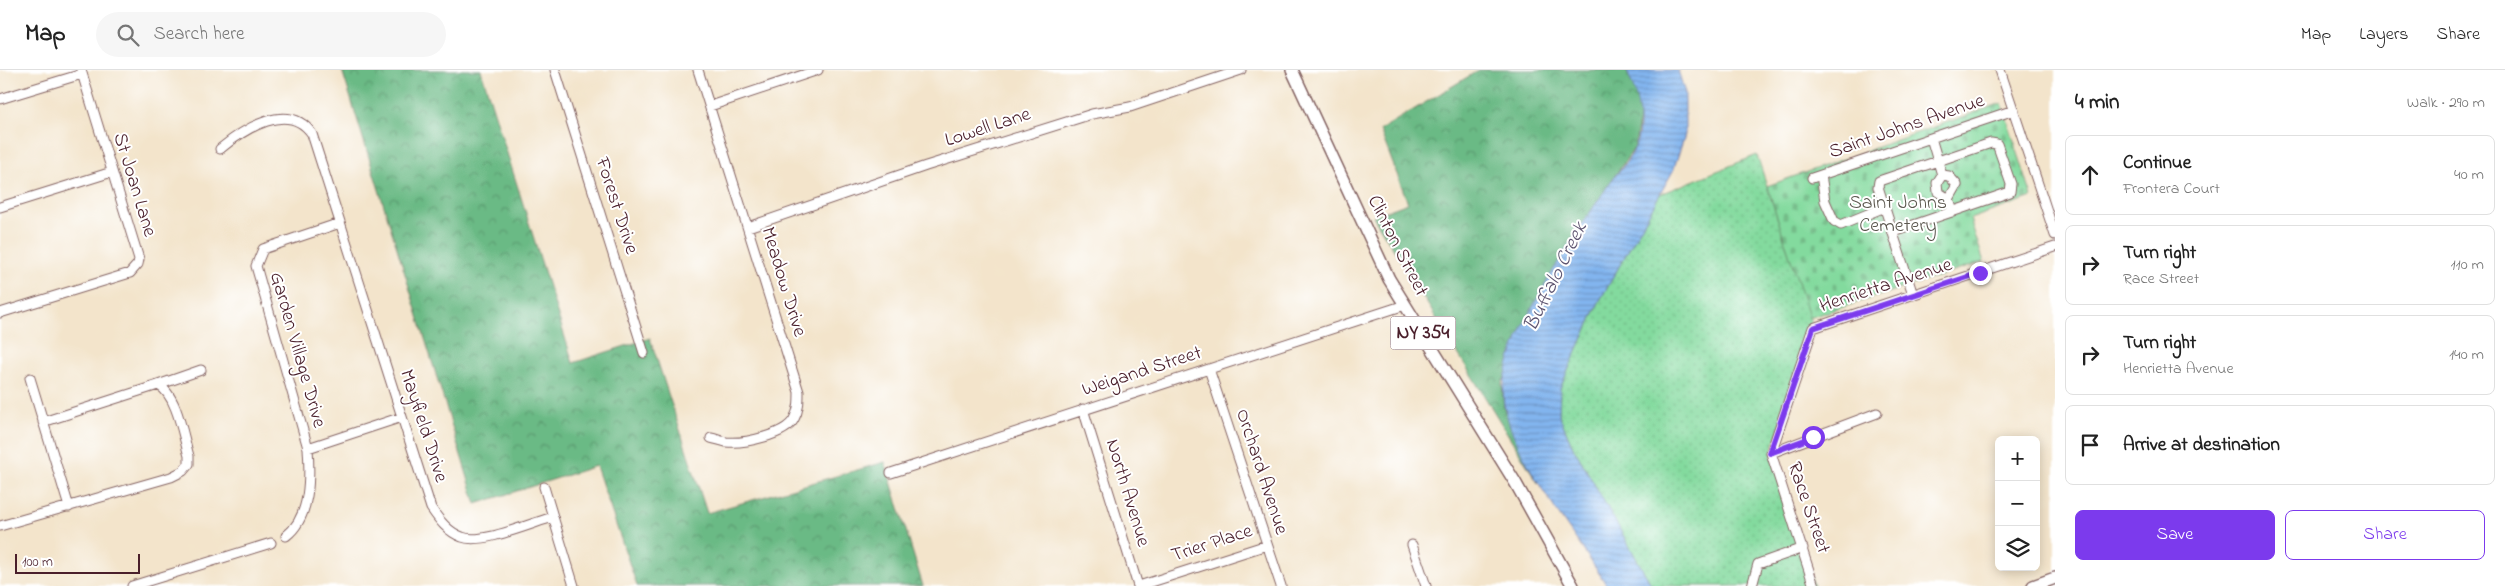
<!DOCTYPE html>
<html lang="en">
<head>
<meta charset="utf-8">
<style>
	:root { --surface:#fff; --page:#f6f6f6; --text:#222; --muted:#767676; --line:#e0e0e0; --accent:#7c3aed }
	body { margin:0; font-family:"Indie Flower",sans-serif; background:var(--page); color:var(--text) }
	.controls { position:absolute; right:15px; bottom:15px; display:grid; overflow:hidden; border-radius:8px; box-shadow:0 2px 12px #0003 }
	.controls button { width:45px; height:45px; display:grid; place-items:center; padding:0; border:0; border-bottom:1px solid var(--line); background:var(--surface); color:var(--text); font:25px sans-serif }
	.scale { position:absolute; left:15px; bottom:12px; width:125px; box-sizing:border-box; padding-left:5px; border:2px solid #4a1f2b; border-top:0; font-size:14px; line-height:18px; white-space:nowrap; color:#4a1f2b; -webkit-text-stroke:4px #fff; paint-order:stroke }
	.stop { position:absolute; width:15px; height:15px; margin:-11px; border:4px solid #7c3aed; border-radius:50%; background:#fff }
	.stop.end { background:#7c3aed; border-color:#fff; box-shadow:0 1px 5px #0008 }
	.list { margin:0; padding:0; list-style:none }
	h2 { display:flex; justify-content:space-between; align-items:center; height:65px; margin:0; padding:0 20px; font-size:21px }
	h2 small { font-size:16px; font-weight:400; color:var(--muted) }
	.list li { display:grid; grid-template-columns:32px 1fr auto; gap:15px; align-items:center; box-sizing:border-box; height:80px; margin:0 10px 10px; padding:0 10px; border:1px solid var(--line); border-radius:8px }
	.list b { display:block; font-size:19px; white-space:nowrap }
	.list p { margin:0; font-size:16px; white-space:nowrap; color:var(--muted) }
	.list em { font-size:16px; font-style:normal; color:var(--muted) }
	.actions { display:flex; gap:10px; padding:15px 20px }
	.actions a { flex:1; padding:11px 0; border:1px solid var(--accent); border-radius:8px; text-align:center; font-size:18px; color:var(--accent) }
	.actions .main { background:var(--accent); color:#fff }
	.icon { flex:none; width:28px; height:28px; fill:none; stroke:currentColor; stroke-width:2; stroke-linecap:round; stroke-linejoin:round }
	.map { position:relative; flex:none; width:2055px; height:516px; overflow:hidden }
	header { display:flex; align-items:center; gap:30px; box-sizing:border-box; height:70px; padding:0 25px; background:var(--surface); border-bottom:1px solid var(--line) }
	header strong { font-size:24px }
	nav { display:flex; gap:28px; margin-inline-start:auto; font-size:18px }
	.search { width:350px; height:45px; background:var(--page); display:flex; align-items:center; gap:12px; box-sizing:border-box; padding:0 18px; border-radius:28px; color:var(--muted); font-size:19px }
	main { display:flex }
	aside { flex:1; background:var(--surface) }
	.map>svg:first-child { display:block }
</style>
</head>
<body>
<header>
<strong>Map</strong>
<div class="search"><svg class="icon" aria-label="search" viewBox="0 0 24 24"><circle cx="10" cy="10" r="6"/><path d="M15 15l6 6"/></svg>Search here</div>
<nav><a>Map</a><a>Layers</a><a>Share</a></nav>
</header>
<main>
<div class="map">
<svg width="2055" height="516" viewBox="0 0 2055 516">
	<defs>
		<pattern id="forest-crowns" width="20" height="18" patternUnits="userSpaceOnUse" patternTransform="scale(1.25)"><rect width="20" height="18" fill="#6aba85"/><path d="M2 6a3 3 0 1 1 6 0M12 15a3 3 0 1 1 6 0" fill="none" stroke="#59976d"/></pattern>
		<pattern id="cemetery-stones" width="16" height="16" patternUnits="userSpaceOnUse" patternTransform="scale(1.25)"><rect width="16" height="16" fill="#83da9e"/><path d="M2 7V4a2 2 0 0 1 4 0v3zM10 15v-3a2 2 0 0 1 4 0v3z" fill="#73bb88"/></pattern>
		<pattern id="park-dots" width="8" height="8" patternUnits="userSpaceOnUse" patternTransform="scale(1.25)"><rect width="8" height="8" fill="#83da9e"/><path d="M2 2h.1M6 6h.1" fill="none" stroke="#73bb88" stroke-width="1.8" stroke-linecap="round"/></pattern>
		<pattern id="water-rules" width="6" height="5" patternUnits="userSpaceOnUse" patternTransform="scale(1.25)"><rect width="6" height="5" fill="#82b5ef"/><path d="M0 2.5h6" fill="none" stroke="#6c93c2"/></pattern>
	</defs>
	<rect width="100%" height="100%" fill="#fff"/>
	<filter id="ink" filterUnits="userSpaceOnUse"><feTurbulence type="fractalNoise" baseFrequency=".02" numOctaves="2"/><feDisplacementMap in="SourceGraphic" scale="10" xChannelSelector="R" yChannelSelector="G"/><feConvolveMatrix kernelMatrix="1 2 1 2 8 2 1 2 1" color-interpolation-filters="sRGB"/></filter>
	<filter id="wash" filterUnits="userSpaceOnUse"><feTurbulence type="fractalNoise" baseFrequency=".0096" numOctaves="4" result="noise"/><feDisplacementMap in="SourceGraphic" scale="20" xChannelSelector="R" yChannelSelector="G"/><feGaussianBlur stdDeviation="1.12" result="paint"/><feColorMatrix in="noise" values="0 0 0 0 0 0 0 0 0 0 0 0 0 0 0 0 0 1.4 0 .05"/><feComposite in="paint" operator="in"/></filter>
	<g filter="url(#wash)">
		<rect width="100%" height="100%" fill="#f3e4cb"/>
		<path fill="url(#forest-crowns)" stroke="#5a6c58" d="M 342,0 L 481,0 L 573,293 L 650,268 L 707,443 L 885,392 L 923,516 L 637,516 L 596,396 L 476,434 Z
			M 1479,0 L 1626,0 L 1633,13 L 1640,40 L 1635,77 L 1609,114 L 1502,313 L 1504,339 L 1538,413 L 1373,146 L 1408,133 L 1380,60 Z"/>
		<path fill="url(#cemetery-stones)" stroke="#667c64" d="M 2002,33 L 2032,127 L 1970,149 L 1984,192 L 1809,248 L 1767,116 Z"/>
		<path fill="url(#park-dots)" stroke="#667c64" d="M 1757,85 L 1813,258 L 1771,383 L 1814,516 L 1652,516 L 1572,375 L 1559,345 L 1560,318 L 1599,232 L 1660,124 Z"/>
		<path fill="url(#water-rules)" stroke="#666a8d" d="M 1626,0 L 1678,0 L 1685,23 L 1685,65 L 1673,101 L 1599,232 L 1560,318 L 1559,345 L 1572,375 L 1652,516 L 1607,516 C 1574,462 1521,401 1505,340 C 1490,285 1576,164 1607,117 C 1615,104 1630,91 1635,77 C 1644,52 1637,22 1626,0 Z"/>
	</g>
	<g filter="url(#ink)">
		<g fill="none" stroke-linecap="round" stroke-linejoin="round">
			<g stroke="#856463" stroke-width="11">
				<path id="minor" d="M 555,0 L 644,283
					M 698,0 L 799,322 C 799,332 799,340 794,349 C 786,365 743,374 726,372 C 721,371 716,369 711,368
					M 2000,0 L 2055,165
					M 0,29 L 82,4
					M 710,36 L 818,0
					M 1931,68 L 1942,105 L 1937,113 L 1938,122 L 1949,129 L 1953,142
					M 220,79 C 244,59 289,30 312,64 L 431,438 C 439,450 448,462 462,467 C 481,475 532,453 553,447
					M 1821,105 L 1825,131 L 1834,151 L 1841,155 L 1885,137
					M 1942,105 L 1949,106 L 1957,115 L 1949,129
					M 1812,108 L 2014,40
					M 0,137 L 112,102
					M 748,157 L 926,96 L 1092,44 L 1130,37 L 1241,0
					M 1893,162 L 2010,122 L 2011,114 L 1997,74 L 1991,73 L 1879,111 L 1878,117 L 1913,225
					M 0,243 L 130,203 L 138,194 L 139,189 L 81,0
					M 1209,299 L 1281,516
					M 30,308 L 69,437
					M 158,315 L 201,300
					M 1083,339 L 1138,516
					M 308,378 L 402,347
					M 1771,383 L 1877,343
					M 891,403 L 1405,235
					M 544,417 L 574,516
					M 0,456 L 171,407 L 183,401 L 189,394 L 189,386 C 183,366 177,324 158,315 L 43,352
					M 286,466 C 311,447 310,406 308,378 L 256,196 L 263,179 L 340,153
					M 1412,475 L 1426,516
					M 132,516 L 271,473
					M 1139,516 L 1267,475
					M 1752,516 L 1758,494 L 1803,478
					M 1814,516 L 1771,383 L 1813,258 L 2055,177"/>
			</g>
			<g stroke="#856463" stroke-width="14">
				<path id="major" d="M 1292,0 L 1389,209 L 1515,412 L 1573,516
					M 2033,516 L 2055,508"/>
			</g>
			<use href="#minor" stroke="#fff" stroke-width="9"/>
			<use href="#major" stroke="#fff" stroke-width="11"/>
		</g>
	</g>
	<g fill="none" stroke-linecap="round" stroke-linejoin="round" filter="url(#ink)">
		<path stroke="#7c3aed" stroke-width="6" d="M 1813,367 L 1770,383 L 1813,258 L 1980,203"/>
	</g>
	<g text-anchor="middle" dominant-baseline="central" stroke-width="4" stroke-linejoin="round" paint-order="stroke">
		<rect fill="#fff" stroke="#80626b" stroke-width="1" x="1390.5" y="246.5" width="65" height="33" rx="4"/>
		<g font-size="19" font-weight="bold" fill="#4a1f2b">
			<text x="1423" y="263">NY 354</text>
		</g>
		<g font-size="20" fill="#4a1f2b" stroke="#fff">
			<text transform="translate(1907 57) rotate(-19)">Saint Johns Avenue</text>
			<text transform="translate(988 58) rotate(-18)">Lowell Lane</text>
			<text transform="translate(134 115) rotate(73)">St Joan Lane</text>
			<text transform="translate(616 136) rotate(72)">Forest Drive</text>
			<text transform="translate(1397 176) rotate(63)">Clinton Street</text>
			<text transform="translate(783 212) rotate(73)">Meadow Drive</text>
			<text transform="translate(1886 216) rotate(-18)">Henrietta Avenue</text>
			<text transform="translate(297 280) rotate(74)">Garden Village Drive</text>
			<text transform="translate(1142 302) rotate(-18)">Weigand Street</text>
			<text transform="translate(423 356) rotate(72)">Mayfield Drive</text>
			<text transform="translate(1261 402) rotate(72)">Orchard Avenue</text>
			<text transform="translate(1127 423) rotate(73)">North Avenue</text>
			<text transform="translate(1808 438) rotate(71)">Race Street</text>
			<text transform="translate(1212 474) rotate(-18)">Trier Place</text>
		</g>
		<g font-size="20" fill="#5b574e" stroke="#fff">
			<text x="1898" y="133">Saint Johns<tspan x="1898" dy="23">Cemetery</tspan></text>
		</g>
		<g font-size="21" font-style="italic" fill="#5e5470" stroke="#fff">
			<text transform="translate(1556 207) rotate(-64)">Buffalo Creek</text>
		</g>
	</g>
</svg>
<div class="controls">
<button>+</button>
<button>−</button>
<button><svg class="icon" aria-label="layers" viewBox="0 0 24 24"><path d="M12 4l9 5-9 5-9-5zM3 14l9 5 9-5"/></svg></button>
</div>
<div class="scale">100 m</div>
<div class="stop" style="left:1813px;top:367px"></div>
<div class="stop end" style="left:1980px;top:203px"></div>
</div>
<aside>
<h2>4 min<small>Walk · 290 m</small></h2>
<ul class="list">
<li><svg class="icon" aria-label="ahead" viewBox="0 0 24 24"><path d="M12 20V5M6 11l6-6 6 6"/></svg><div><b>Continue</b><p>Frontera Court</p></div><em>40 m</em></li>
<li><svg class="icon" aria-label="right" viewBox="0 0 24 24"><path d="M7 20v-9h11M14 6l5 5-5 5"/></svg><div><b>Turn right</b><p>Race Street</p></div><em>110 m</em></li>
<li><svg class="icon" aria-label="right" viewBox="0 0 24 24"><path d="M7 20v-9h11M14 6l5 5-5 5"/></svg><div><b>Turn right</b><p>Henrietta Avenue</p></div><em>140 m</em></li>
<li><svg class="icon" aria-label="arrive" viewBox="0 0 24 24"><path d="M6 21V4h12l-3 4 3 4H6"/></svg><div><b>Arrive at destination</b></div></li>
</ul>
<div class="actions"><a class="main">Save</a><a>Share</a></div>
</aside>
</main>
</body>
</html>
